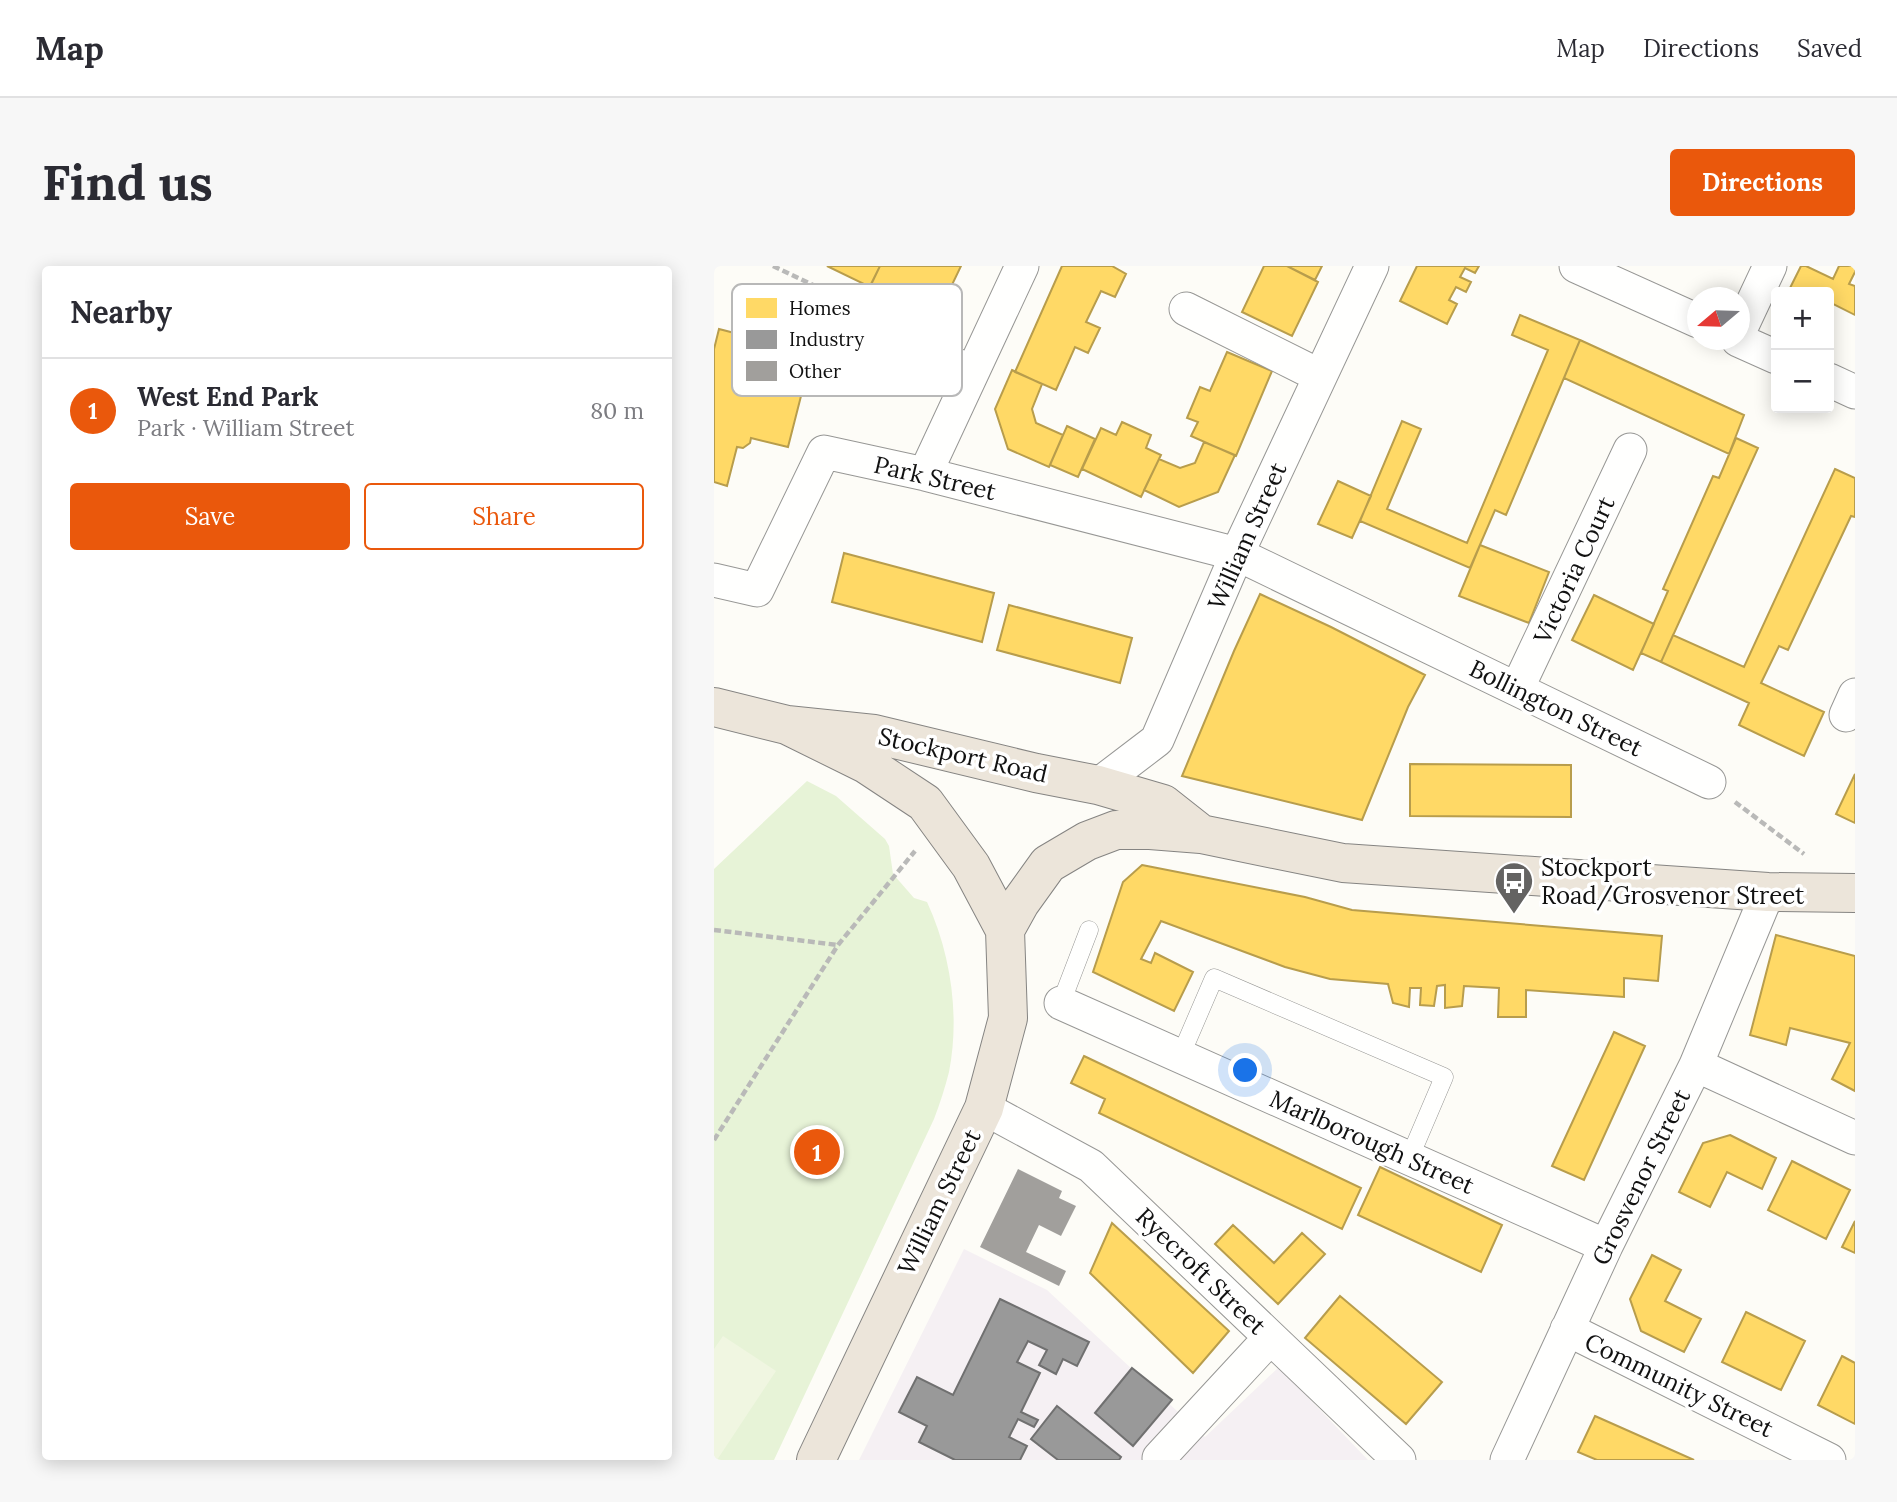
<!DOCTYPE html>
<html lang="en">
<head>
<meta charset="utf-8">
<style>
	:root { --surface:#fff; --page:#f7f7f7; --text:#2b2b33; --muted:#7c7c81; --line:#e1e1e2; --accent:#ea580c }
	body { margin:0; font-family:Lora,serif; background:var(--page); color:var(--text) }
	.controls { position:absolute; right:21px; top:21px; display:grid; overflow:hidden; border-radius:7px; box-shadow:0 4px 18px #0003 }
	.controls button { width:63px; height:63px; display:grid; place-items:center; padding:0; border:0; border-bottom:2px solid var(--line); background:var(--surface); color:var(--text); font:35px sans-serif }
	.compass { position:absolute; left:973px; top:21px; width:63px; height:63px; border-radius:50%; background:var(--surface); box-shadow:0 4px 18px #0003; rotate:251deg }
	.you { position:absolute; left:532px; top:805px; width:24px; height:24px; margin:-18px; border:5px solid #fff; border-radius:50%; background:#1a73e8; box-shadow:0 0 0 10px #1a73e833 }
	.badge { display:grid; place-items:center; width:46px; height:46px; border-radius:50%; background:var(--accent); color:#fff; font-size:23px; font-weight:700 }
	.pin { position:absolute; translate:-50% -50%; border:4px solid #fff; box-shadow:0 2px 7px #0006 }
	.list { margin:0; padding:0; list-style:none }
	h2 { display:flex; justify-content:space-between; align-items:center; height:91px; margin:0; padding:0 28px; font-size:30px }
	h2 small { font-size:23px; font-weight:400; color:var(--muted) }
	.list li { display:grid; grid-template-columns:46px 1fr auto; gap:21px; align-items:center; box-sizing:border-box; height:105px; padding:0 28px; border-top:2px solid var(--line) }
	.list b { display:block; font-size:26px; white-space:nowrap }
	.list p { margin:0; font-size:23px; white-space:nowrap; color:var(--muted) }
	.list em { font-size:23px; font-style:normal; color:var(--muted) }
	.actions { display:flex; gap:14px; padding:21px 28px }
	.actions a { flex:1; padding:16px 0; border:2px solid var(--accent); border-radius:7px; text-align:center; font-size:24px; color:var(--accent) }
	.actions .main { background:var(--accent); color:#fff }
	.map { position:relative; flex:none; width:1141px; height:1194px; overflow:hidden; border-radius:7px }
	header { display:flex; align-items:center; gap:42px; box-sizing:border-box; height:98px; padding:0 35px; background:var(--surface); border-bottom:2px solid var(--line) }
	header strong { font-size:33px }
	nav { display:flex; gap:38px; margin-inline-start:auto; font-size:24px }
	.intro { display:flex; align-items:center; justify-content:space-between; box-sizing:border-box; height:168px; padding:0 42px }
	h1 { margin:0; font-size:49px }
	.button { padding:18px 32px; border-radius:7px; background:var(--accent); color:#fff; font-size:24px; font-weight:700 }
	main { display:flex; gap:42px; padding:0 42px }
	aside { flex:1; background:var(--surface); border-radius:7px; box-shadow:0 4px 18px #0003 }
	.map>svg:first-child { display:block }
</style>
</head>
<body>
<header>
<strong>Map</strong>
<nav><a>Map</a><a>Directions</a><a>Saved</a></nav>
</header>
<div class="intro"><h1>Find us</h1><a class="button">Directions</a></div>
<main>
<aside>
<h2>Nearby<small></small></h2>
<ul class="list">
<li><span class="badge">1</span><div><b>West End Park</b><p>Park · William Street</p></div><em>80 m</em></li>
</ul>
<div class="actions"><a class="main">Save</a><a>Share</a></div>
</aside>
<div class="map">
<svg width="1141" height="1194" viewBox="0 0 1141 1194">
	<rect width="100%" height="100%" fill="#fdfcf7"/>
	<path fill="#f5f0f3" d="M 250,983 L 333,1024 L 491,1171 L 565,1101 L 654,1194 L 145,1194 Z"/>
	<path fill="#e7f3d7" d="M 93,515 L 122,530 L 171,573 L 175,580 L 179,608 L 200,632 L 213,636 C 237,688 246,750 235,806 C 231,822 226,837 220,853 L 60,1194 L 0,1194 L 0,603 Z"/>
	<path fill="#f0f6e1" d="M 9,1070 L 62,1105 L 3,1194 L 0,1194 L 0,1083 Z"/>
	<path fill="#ffd966" stroke="#b89d4c" stroke-width="2" d="M 113,0 L 166,0 L 156,21 Z
		M 166,0 L 247,0 L 236,23 L 197,38 L 157,18 Z
		M 348,0 L 398,0 L 412,8 L 401,31 L 387,25 L 372,56 L 386,62 L 374,87 L 361,81 L 342,124 L 301,106 Z
		M 550,0 L 573,0 L 604,16 L 578,70 L 528,46 Z
		M 573,0 L 608,0 L 601,14 Z
		M 703,0 L 765,0 L 761,7 L 751,2 L 746,11 L 757,16 L 752,26 L 742,21 L 735,34 L 743,38 L 733,58 L 686,35 Z
		M 1087,0 L 1092,0 L 1119,13 L 1125,0 L 1141,0 L 1141,6 L 1135,18 L 1141,20 L 1141,49 L 1115,36 L 1115,26 L 1074,26 Z
		M 806,49 L 866,74 L 792,249 L 781,244 L 756,302 L 646,255 L 688,155 L 707,163 L 673,243 L 753,277 L 834,84 L 798,69 Z
		M 5,63 L 98,87 L 74,181 L 37,172 L 36,177 L 29,182 L 23,181 L 13,220 L 0,216 L 0,83 Z
		M 866,74 L 1030,149 L 1015,188 L 850,112 Z
		M 513,86 L 558,105 L 522,190 L 477,170 L 484,156 L 473,152 L 486,121 L 496,125 Z
		M 298,104 L 328,118 L 318,143 L 322,157 L 349,169 L 335,201 L 294,183 L 281,143 Z
		M 408,156 L 437,169 L 432,182 L 447,189 L 427,231 L 368,203 L 387,162 L 402,169 Z
		M 353,160 L 381,173 L 364,211 L 336,199 Z
		M 1022,172 L 1044,182 L 947,396 L 927,387 L 954,325 L 949,323 L 999,210 L 1005,212 Z
		M 490,176 L 521,189 L 504,226 L 465,241 L 430,224 L 445,193 L 466,202 L 481,197 Z
		M 1121,203 L 1141,212 L 1141,251 L 1137,250 L 1074,384 L 1065,380 L 1047,417 L 1110,446 L 1090,490 L 1025,459 L 1035,437 L 947,396 L 959,369 L 1030,401 Z
		M 624,215 L 657,230 L 638,272 L 604,258 Z
		M 766,279 L 835,306 L 815,357 L 745,330 Z
		M 130,287 L 280,327 L 268,376 L 118,336 Z
		M 546,328 L 617,361 L 711,409 L 694,441 L 648,554 L 468,510 L 520,385 Z
		M 880,329 L 940,358 L 919,404 L 858,374 Z
		M 295,339 L 418,372 L 406,417 L 283,384 Z
		M 696,498 L 857,499 L 857,551 L 696,550 Z
		M 1141,508 L 1141,557 L 1122,548 Z
		M 428,599 L 591,631 L 638,644 L 948,670 L 944,715 L 910,712 L 910,731 L 812,724 L 812,751 L 784,751 L 785,722 L 750,720 L 748,740 L 731,742 L 731,719 L 723,720 L 720,740 L 706,739 L 707,722 L 696,722 L 695,741 L 679,737 L 674,718 L 616,713 L 571,701 L 447,655 L 427,693 L 437,697 L 441,687 L 479,706 L 460,745 L 379,706 L 409,616 Z
		M 1062,669 L 1141,690 L 1141,825 L 1118,813 L 1136,777 L 1076,762 L 1072,779 L 1036,769 Z
		M 900,766 L 931,780 L 870,914 L 838,900 Z
		M 370,790 L 647,922 L 628,963 L 385,847 L 391,833 L 357,817 Z
		M 1016,869 L 1062,892 L 1048,923 L 1013,906 L 996,941 L 965,926 L 989,877 Z
		M 1078,895 L 1136,924 L 1112,973 L 1054,944 Z
		M 666,901 L 788,959 L 767,1006 L 644,949 Z
		M 1141,955 L 1141,987 L 1128,981 Z
		M 398,957 L 515,1065 L 479,1107 L 376,1007 Z
		M 519,959 L 560,997 L 588,967 L 611,988 L 564,1038 L 501,978 Z
		M 938,989 L 967,1004 L 951,1035 L 987,1053 L 970,1086 L 927,1065 L 916,1033 Z
		M 626,1030 L 728,1116 L 692,1158 L 591,1072 Z
		M 1032,1046 L 1091,1075 L 1067,1124 L 1008,1096 Z
		M 1128,1090 L 1141,1097 L 1141,1158 L 1104,1139 Z
		M 881,1150 L 980,1194 L 883,1194 L 864,1186 Z"/>
	<path fill="#999" stroke="#707070" stroke-width="2" d="M 286,1033 L 375,1076 L 363,1100 L 349,1093 L 342,1108 L 325,1099 L 333,1084 L 314,1075 L 303,1096 L 326,1107 L 307,1146 L 324,1154 L 320,1161 L 304,1153 L 295,1171 L 313,1180 L 306,1194 L 241,1194 L 205,1176 L 213,1160 L 185,1146 L 203,1111 L 239,1129 Z
		M 418,1102 L 458,1134 L 419,1180 L 381,1147 Z
		M 343,1140 L 407,1191 L 405,1194 L 344,1194 L 317,1173 Z"/>
	<path fill="#a19f9c" d="M 304,903 L 348,925 L 345,932 L 362,940 L 347,970 L 325,959 L 312,986 L 352,1005 L 345,1020 L 266,981 Z"/>
	<g fill="none" stroke-linecap="round" stroke-linejoin="round">
		<g stroke="#979795" stroke-width="19">
			<path id="service" d="M 347,737 L 375,664
				M 466,791 L 500,712 L 730,811 L 695,893"/>
		</g>
		<g stroke="#979795" stroke-width="35">
			<path id="minor" d="M 862,0 L 984,55
				M 472,43 L 606,110
				M 169,62 L 258,107
				M 1026,64 L 1056,0
				M 1024,74 L 1062,91
				M 1115,114 L 1141,126
				M 211,208 L 308,0
				M 0,314 L 43,324 L 110,186 L 211,208 L 523,288 L 995,516
				M 803,423 L 916,184
				M 1132,449 L 1141,429
				M 384,519 L 443,474 L 523,288 L 658,0
				M 347,737 L 892,980
				M 982,799 L 1141,872
				M 270,842 L 377,900 L 685,1194
				M 853,1063 L 1115,1194
				M 445,1192 L 556,1072
				M 793,1194 L 892,980 L 982,799 L 1054,626"/>
		</g>
		<g stroke="#858482" stroke-width="40">
			<path id="trunk" d="M 0,441 L 73,459 L 160,468 L 322,507 L 384,519 L 449,538 L 487,568
				M 73,459 L 152,498 L 211,537 L 257,600 L 291,664 L 294,752 L 270,842 L 102,1194
				M 291,664 L 306,637 L 334,598 L 373,575 L 402,564 L 436,564 L 487,568 L 629,597 L 1054,626 L 1141,627"/>
		</g>
		<path stroke="#b9b9b8" stroke-width="4.5" stroke-dasharray="7 3.5" stroke-linecap="butt" d="M 59,0 L 145,41
			M 1021,536 L 1090,588
			M 0,664 L 124,679
			M 0,874 L 124,679 L 201,585"/>
		<use href="#service" stroke="#fffffe" stroke-width="18"/>
		<use href="#minor" stroke="#fffffe" stroke-width="33"/>
		<use href="#trunk" stroke="#ece5da" stroke-width="38"/>
	</g>
	<defs>
		<g id="bus-pin" transform="scale(2.0125)"><path d="M0 17L-7.5 6A9.5 9.5 0 1 1 7.5 6Z" fill="#646362" stroke="#fff"/><path d="M-5-6H5V4H4V6H2V4H-2V6H-4V4H-5ZM-3.5-4V0h7V-4ZM-3.5 1.2v1.5H-2V1.2ZM2 1.2v1.5H3.5V1.2Z" fill="#fff"/></g>
	</defs>
	<g fill-rule="evenodd">
		<use href="#bus-pin" x="800" y="615"/>
	</g>
	<g text-anchor="middle" dominant-baseline="central" stroke-width="7" stroke-linejoin="round" paint-order="stroke">
		<g font-size="24" fill="#111" stroke="#fff">
			<text transform="translate(221 212) rotate(13)">Park Street</text>
			<text transform="translate(533 270) rotate(-66)">William Street</text>
			<text transform="translate(860 304) rotate(-65)">Victoria Court</text>
			<text transform="translate(842 442) rotate(26)">Bollington Street</text>
			<text transform="translate(249 489) rotate(13)">Stockport Road</text>
			<text transform="translate(658 876) rotate(24)">Marlborough Street</text>
			<text transform="translate(927 911) rotate(-64)">Grosvenor Street</text>
			<text transform="translate(225 936) rotate(-64)">William Street</text>
			<text transform="translate(487 1005) rotate(44)">Ryecroft Street</text>
			<text transform="translate(965 1119) rotate(26)">Community Street</text>
		</g>
		<g font-size="24" fill="#111" stroke="#fff" text-anchor="start">
			<text x="827" y="601">Stockport<tspan x="827" dy="28">Road/Grosvenor Street</tspan></text>
		</g>
	</g>
	<rect x="18" y="18" width="230" height="112" rx="10" fill="#fff" stroke="#b8b8b8" stroke-width="2"/>
	<rect x="32" y="32" width="31" height="20" fill="#ffd966"/>
	<rect x="32" y="64" width="31" height="19" fill="#999"/>
	<rect x="32" y="95" width="31" height="20" fill="#a19f9c"/>
	<g font-size="19" fill="#111">
		<text x="75" y="49">Homes</text>
		<text x="75" y="80">Industry</text>
		<text x="75" y="112">Other</text>
	</g>
</svg>
<div class="controls">
<button>+</button>
<button>−</button>
</div>
<svg class="compass" viewBox="-18 -18 36 36"><path d="M0-13l5 13h-10z" fill="#e53935"/><path d="M0 13l5-13h-10z" fill="#7c7c81"/></svg>
<div class="you"></div>
<div class="pin badge" style="left:103px;top:886px">1</div>
</div>
</main>
</body>
</html>
